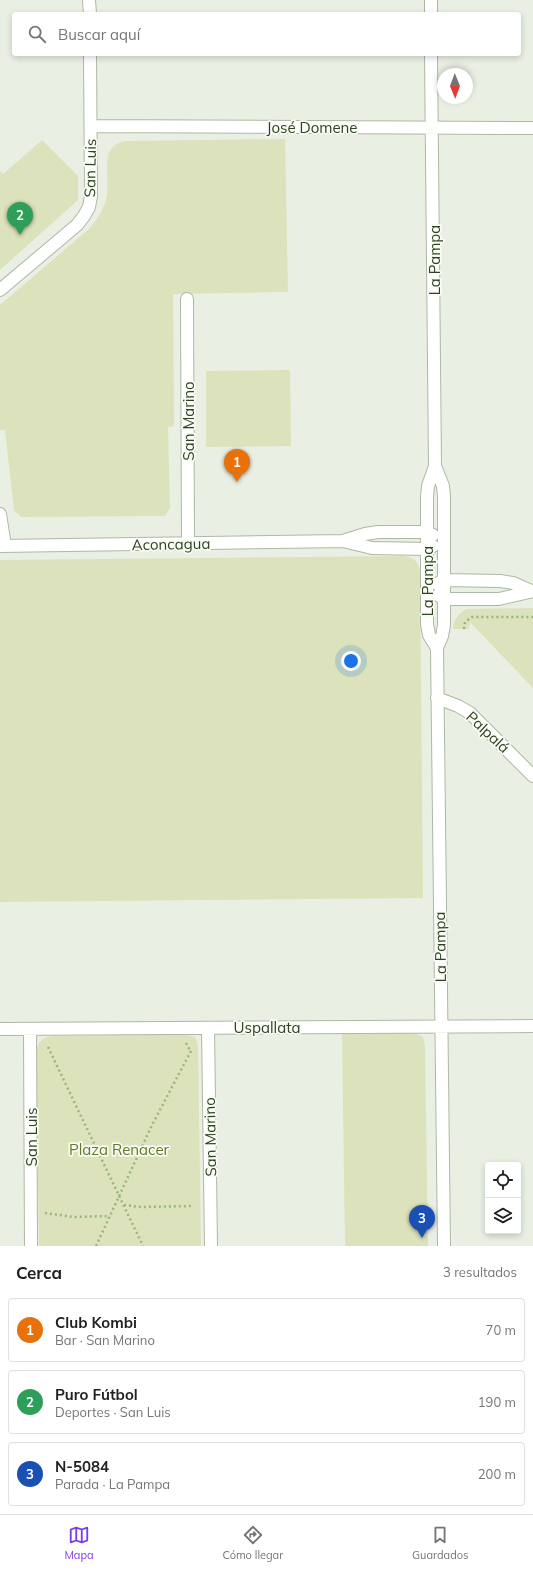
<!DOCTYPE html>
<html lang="es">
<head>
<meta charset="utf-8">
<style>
	:root { --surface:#fff; --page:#f2f2f2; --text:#202124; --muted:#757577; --line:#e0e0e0; --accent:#7c3aed }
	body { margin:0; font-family:Mulish,sans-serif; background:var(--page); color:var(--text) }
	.controls { position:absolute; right:12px; bottom:12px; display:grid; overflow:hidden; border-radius:4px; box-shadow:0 2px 6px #0003 }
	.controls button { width:36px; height:36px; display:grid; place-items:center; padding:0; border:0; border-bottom:1px solid var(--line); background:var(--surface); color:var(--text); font:20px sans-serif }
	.compass { position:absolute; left:437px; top:68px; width:36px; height:36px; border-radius:50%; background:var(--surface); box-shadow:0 2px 6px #0003; rotate:179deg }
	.you { position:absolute; left:351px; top:661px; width:14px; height:14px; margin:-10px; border:3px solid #fff; border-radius:50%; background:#1a73e8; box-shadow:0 0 0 6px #1a73e833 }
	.badge { display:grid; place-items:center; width:26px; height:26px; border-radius:50%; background:var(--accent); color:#fff; font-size:13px; font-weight:700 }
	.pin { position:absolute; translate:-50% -33px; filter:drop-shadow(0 1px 2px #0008) }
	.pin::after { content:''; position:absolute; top:21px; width:14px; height:12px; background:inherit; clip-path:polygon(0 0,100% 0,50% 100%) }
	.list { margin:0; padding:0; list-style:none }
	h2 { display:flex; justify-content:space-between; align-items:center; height:52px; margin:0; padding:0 16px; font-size:17px }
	h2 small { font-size:13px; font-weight:400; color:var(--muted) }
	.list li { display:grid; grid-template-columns:26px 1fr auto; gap:12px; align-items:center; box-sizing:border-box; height:64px; margin:0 8px 8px; padding:0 8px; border:1px solid var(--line); border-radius:4px }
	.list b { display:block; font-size:15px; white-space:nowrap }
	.list p { margin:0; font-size:13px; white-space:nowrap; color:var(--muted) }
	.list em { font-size:13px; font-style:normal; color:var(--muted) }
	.icon { flex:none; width:22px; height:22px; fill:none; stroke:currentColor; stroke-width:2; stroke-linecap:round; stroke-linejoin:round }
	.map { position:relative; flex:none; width:533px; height:1246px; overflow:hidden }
	.search { position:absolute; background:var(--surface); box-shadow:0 2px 6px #0003; left:12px; right:12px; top:12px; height:44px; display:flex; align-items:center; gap:10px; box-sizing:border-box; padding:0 14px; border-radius:4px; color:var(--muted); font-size:15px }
	.sheet { height:268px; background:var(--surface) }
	nav { display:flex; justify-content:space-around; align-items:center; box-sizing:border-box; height:56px; border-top:1px solid var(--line); background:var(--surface); font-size:11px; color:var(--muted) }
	nav a { display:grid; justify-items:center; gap:2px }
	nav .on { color:var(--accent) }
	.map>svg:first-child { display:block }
</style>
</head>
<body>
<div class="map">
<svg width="533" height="1246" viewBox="0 0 533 1246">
	<rect width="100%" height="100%" fill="#eaefe4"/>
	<path fill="#dce2bb" d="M 285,139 L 288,292 L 173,294 L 174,426 L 168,427 L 170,508 L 165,516 L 21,517 L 14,510 L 5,430 L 0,430 L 0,305 L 90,228 C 98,218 105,208 107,195 C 110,175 98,143 128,141 Z
		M 42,140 L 78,176 L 78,200 L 0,270 L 0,171 L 3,174 Z
		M 290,370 L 291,446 L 206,447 L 206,371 Z
		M 403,556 C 413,557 419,561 420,572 L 423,898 L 0,902 L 0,560 Z
		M 533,608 L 533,688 L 470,622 L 469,629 L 453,629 C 454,619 458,613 467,609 Z
		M 411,1033 L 417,1034 L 423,1037 L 425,1046 L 428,1246 L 345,1246 L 342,1034 Z
		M 183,1034 L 195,1037 L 198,1045 L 201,1246 L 39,1246 L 36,1052 C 37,1042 43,1037 53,1036 Z"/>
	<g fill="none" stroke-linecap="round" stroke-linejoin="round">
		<g stroke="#aeb8a6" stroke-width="14">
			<path id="minor" d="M 89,0 L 90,14
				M 431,0 L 431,14
				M 431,54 L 435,466 L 428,486 L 427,497 L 427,624 L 429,635 L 437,648
				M 91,126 L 533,128
				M 0,290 L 77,225 L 84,216 L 89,207 L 91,196 L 90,54
				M 187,299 L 188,543
				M 435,466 L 443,486 L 444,497 L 444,625 L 442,636 L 437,648 L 444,1246
				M 0,514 L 5,546
				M 343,541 L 365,534 L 378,532 L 427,532 L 433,535
				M 0,546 L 343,541 L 372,548 L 427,549 L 433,546
				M 437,584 L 444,580 L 500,581 L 513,583 L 531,591
				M 438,595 L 444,599 L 499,599 L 533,591
				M 437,698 L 458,706 L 470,713 L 533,776
				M 208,1028 L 211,1246
				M 0,1029 L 533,1026
				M 30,1029 L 31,1246"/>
		</g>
		<path stroke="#97b681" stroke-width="2.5" stroke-dasharray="2 3" stroke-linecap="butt" d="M 464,629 L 465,622 L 472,617 L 533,617
			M 186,1043 L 191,1052
			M 48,1047 L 143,1246
			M 124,1205 L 141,1207 L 194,1206
			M 45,1213 L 74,1217 L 110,1216
			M 96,1246 L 152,1125 L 191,1051"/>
		<use href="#minor" stroke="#fff" stroke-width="12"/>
	</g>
	<g text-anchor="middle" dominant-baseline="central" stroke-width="3.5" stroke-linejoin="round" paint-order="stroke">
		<g font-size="15" fill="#2e4321" stroke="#f9fbf5">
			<text x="312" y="127">José Domene</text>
			<text transform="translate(90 168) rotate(-89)">San Luis</text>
			<text transform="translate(434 260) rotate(-90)">La Pampa</text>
			<text transform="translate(188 421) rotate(-90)">San Marino</text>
			<text transform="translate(171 544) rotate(-1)">Aconcagua</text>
			<text transform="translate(427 581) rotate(-90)">La Pampa</text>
			<text transform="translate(488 732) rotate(43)">Palpalá</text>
			<text transform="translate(440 947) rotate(-91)">La Pampa</text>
			<text x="267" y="1027">Uspallata</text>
			<text transform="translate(31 1137) rotate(-90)">San Luis</text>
			<text transform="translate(210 1137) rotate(-91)">San Marino</text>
		</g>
		<g font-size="15" fill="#627a25" stroke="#f9fbf5">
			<text x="119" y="1149">Plaza Renacer</text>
		</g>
	</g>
</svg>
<div class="controls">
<button><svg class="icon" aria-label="locate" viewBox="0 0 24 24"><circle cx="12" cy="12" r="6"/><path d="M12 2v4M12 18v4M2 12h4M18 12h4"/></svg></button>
<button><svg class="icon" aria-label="layers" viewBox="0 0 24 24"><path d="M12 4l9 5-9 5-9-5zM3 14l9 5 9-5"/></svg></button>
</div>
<svg class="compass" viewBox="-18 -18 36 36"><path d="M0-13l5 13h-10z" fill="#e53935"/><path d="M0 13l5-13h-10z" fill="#757577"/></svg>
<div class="you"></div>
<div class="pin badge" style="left:237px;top:482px;background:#e8710a">1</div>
<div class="pin badge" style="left:20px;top:235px;background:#2e9e5b">2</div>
<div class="pin badge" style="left:422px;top:1238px;background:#1a4fb4">3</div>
<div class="search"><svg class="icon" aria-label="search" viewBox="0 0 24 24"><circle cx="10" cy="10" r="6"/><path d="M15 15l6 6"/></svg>Buscar aquí</div>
</div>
<section class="sheet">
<h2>Cerca<small>3 resultados</small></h2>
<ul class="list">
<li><span class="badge" style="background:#e8710a">1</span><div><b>Club Kombi</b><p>Bar · San Marino</p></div><em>70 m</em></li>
<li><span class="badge" style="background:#2e9e5b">2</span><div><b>Puro Fútbol</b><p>Deportes · San Luis</p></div><em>190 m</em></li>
<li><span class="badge" style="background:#1a4fb4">3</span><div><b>N-5084</b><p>Parada · La Pampa</p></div><em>200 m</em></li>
</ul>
</section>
<nav>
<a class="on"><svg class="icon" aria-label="map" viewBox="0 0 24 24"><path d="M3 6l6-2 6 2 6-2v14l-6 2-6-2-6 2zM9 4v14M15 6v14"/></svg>Mapa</a>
<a><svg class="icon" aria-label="directions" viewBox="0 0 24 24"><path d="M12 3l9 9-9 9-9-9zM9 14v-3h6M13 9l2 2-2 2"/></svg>Cómo llegar</a>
<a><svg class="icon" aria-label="saved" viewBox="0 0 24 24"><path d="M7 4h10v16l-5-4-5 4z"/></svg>Guardados</a>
</nav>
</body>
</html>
